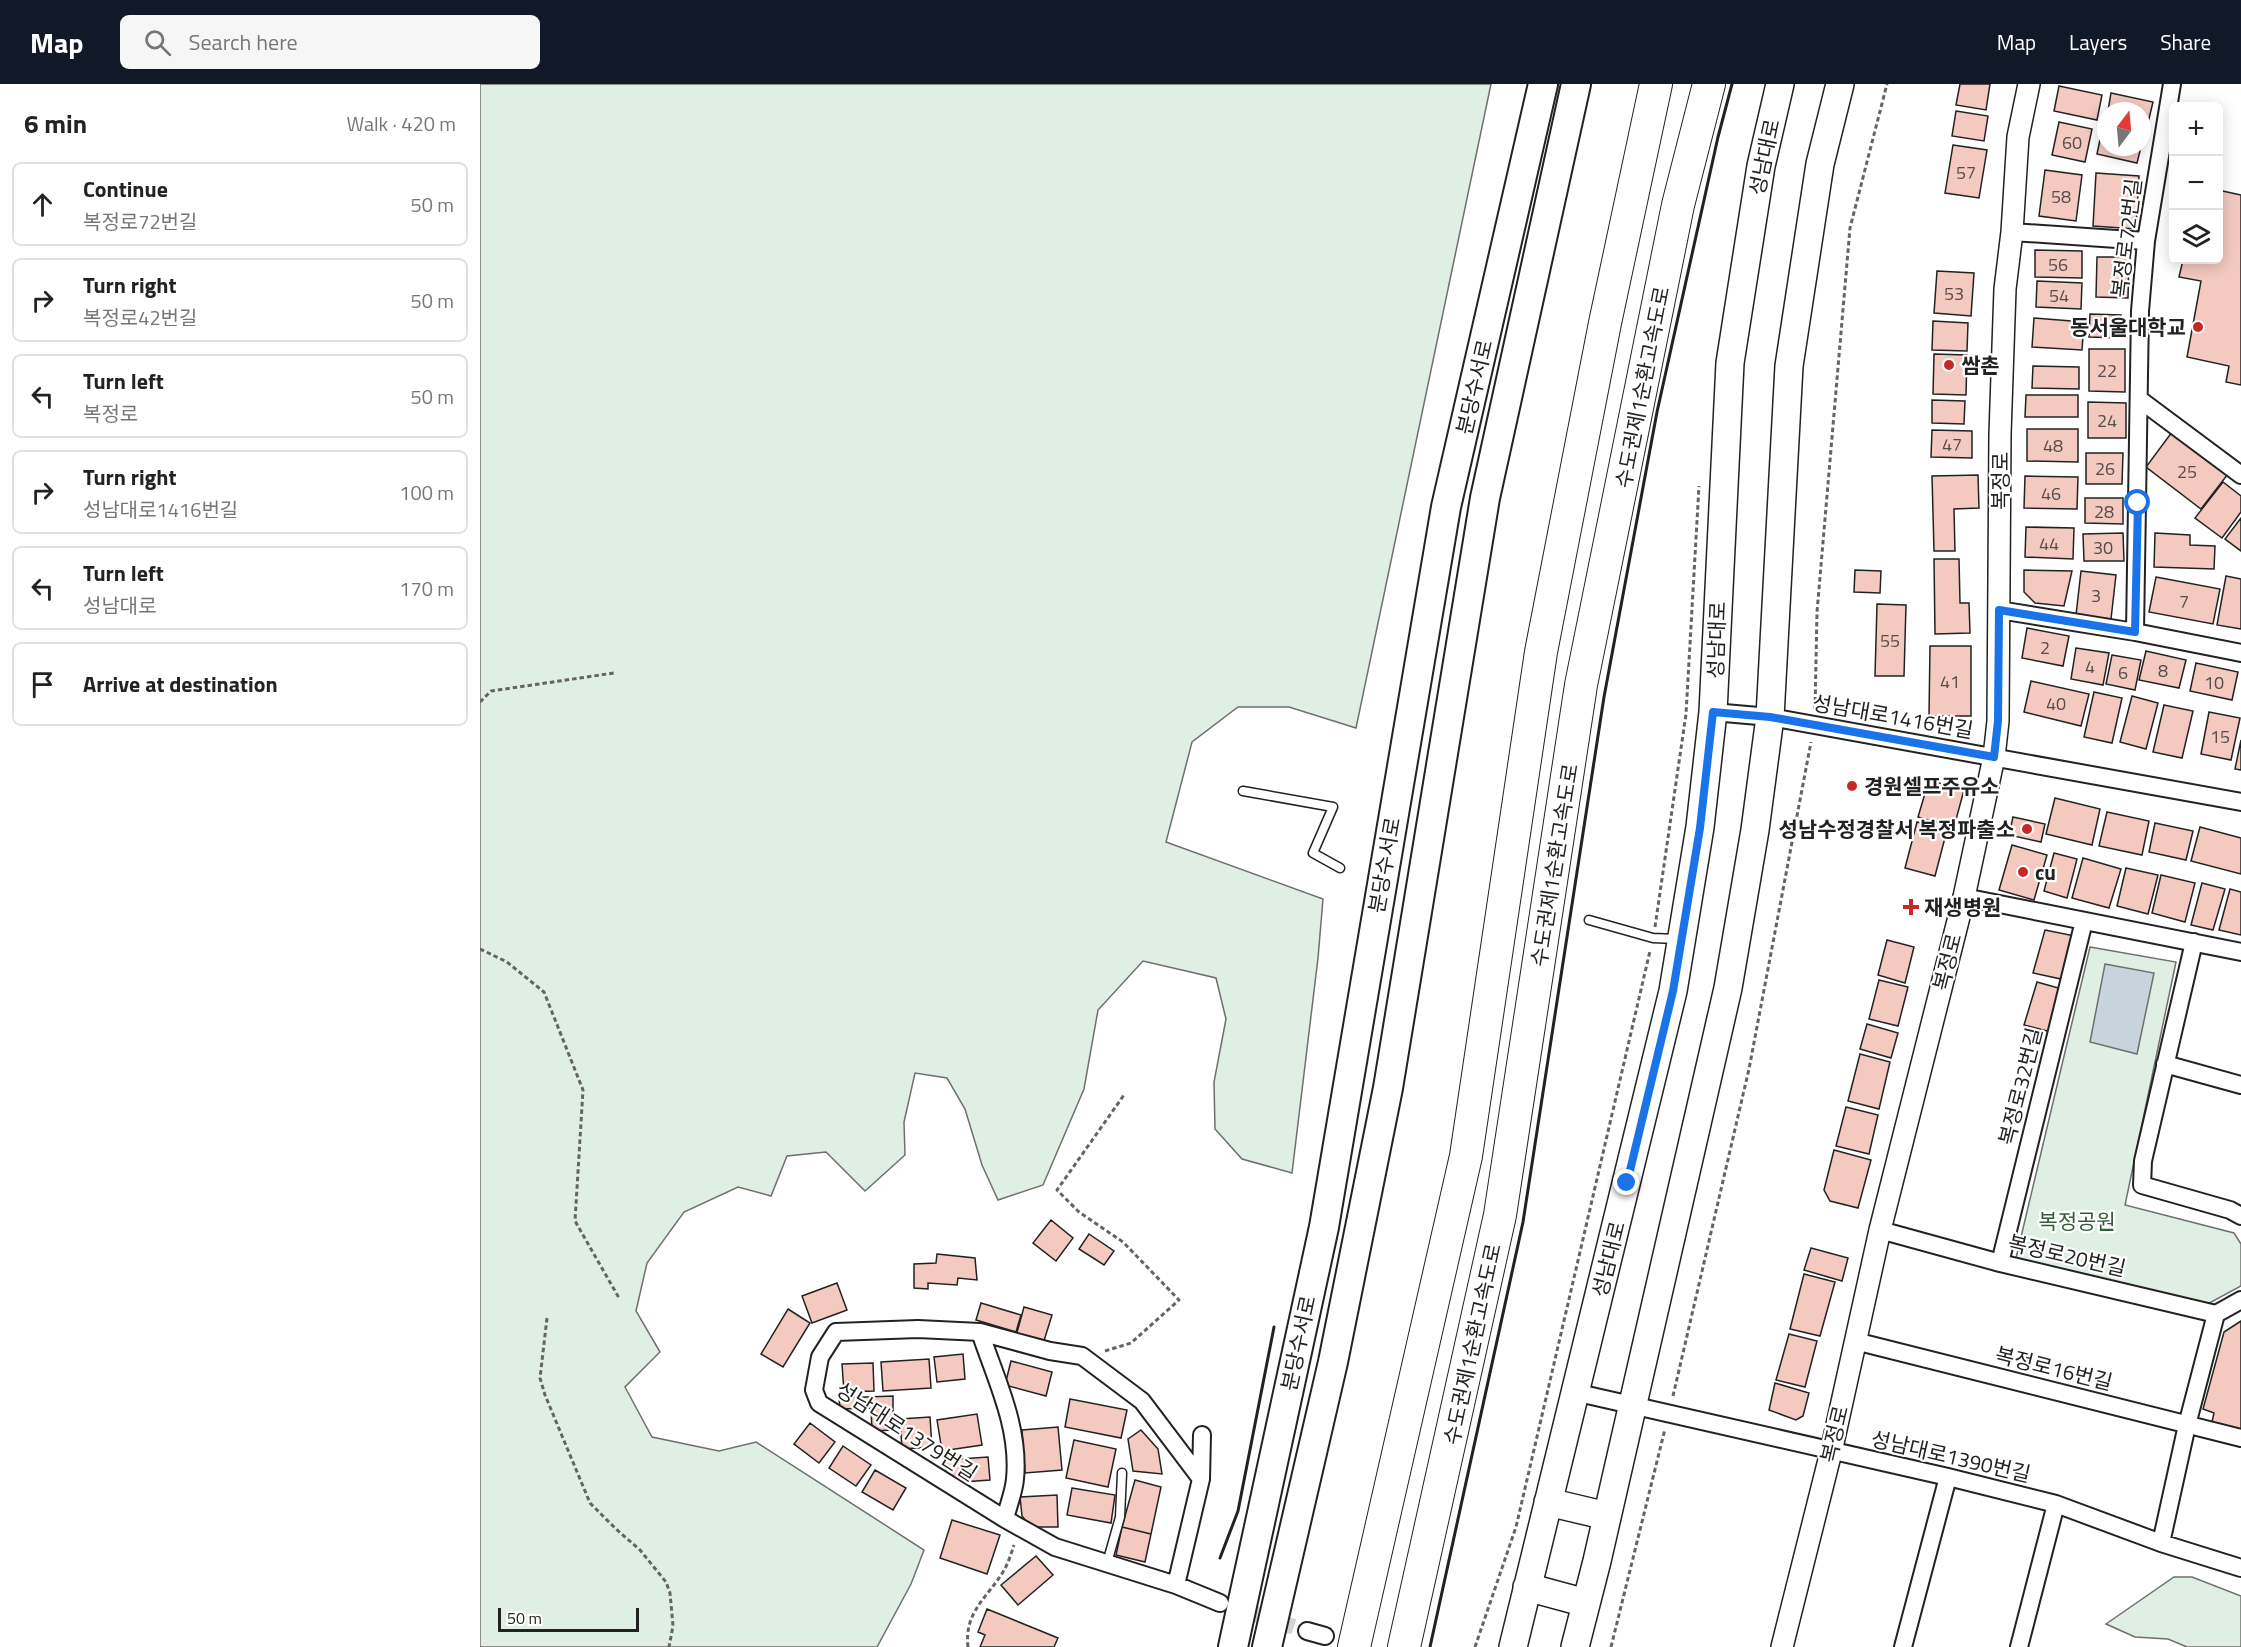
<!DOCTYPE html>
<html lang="en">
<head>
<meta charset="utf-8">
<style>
	:root { --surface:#fff; --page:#f6f6f6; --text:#222; --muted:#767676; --line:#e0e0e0; --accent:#111827 }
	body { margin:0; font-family:"Titillium Web","Noto Sans KR",sans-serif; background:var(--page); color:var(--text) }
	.controls { position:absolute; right:18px; top:18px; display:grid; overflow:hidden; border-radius:9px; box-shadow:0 3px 15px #0003 }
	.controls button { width:54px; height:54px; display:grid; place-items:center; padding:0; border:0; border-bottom:2px solid var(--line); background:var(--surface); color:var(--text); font:30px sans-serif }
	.compass { position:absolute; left:1617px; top:18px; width:54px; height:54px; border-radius:50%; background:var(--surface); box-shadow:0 3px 15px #0003; rotate:16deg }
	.scale { position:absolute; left:18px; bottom:15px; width:141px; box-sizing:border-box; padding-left:6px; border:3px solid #222; border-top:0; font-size:16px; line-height:21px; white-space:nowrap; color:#222; -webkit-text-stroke:4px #fff; paint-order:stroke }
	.stop { position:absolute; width:18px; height:18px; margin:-14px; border:4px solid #1a73e8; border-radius:50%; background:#fff }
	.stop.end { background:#1a73e8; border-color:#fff; box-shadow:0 2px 6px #0008 }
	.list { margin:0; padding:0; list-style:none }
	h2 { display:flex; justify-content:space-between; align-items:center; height:78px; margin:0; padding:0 24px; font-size:26px }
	h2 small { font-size:20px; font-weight:400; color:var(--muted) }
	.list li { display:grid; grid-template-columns:39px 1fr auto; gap:18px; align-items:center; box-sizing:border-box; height:84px; margin:0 12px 12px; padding:0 12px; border:2px solid var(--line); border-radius:9px }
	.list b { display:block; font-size:22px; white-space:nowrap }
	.list p { margin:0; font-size:20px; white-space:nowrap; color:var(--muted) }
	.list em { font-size:20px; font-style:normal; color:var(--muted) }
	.icon { flex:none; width:33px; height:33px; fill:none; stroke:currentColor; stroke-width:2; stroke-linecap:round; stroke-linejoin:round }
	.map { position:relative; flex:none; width:1761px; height:1563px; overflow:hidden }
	header { display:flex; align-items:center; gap:36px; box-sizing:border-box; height:84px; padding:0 30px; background:var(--accent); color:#fff }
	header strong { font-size:28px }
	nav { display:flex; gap:33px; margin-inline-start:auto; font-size:21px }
	.search { width:420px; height:54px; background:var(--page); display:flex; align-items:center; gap:15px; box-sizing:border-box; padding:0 21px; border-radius:9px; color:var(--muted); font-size:22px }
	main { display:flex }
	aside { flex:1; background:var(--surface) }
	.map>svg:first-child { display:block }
</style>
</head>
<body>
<header>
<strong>Map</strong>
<div class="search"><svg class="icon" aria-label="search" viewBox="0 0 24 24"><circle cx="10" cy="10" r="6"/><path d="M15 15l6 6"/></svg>Search here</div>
<nav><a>Map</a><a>Layers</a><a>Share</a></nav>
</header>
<main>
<aside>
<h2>6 min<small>Walk · 420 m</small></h2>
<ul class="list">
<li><svg class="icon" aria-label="ahead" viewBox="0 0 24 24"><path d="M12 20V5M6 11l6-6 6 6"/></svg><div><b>Continue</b><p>복정로72번길</p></div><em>50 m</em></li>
<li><svg class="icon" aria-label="right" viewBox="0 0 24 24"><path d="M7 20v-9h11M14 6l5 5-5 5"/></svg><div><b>Turn right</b><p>복정로42번길</p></div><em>50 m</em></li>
<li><svg class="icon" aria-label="left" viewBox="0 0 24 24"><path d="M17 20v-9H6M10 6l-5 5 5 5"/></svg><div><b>Turn left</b><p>복정로</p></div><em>50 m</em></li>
<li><svg class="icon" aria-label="right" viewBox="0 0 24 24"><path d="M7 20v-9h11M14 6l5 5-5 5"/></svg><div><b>Turn right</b><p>성남대로1416번길</p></div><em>100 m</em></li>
<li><svg class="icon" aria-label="left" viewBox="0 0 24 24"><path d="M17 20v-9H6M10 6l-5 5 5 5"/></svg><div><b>Turn left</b><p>성남대로</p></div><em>170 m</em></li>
<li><svg class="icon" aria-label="arrive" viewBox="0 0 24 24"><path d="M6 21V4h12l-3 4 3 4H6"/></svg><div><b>Arrive at destination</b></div></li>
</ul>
</aside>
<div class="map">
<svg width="1761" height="1563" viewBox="0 0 1761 1563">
	<rect width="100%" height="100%" fill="#fff"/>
	<path fill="#e0efe3" stroke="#6f6f6f" stroke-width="1.5" d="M 0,0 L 1011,0 L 876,644 L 809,623 L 758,623 L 712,658 L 686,758 L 843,815 L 838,874 L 812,1089 L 762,1075 L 735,1045 L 734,998 L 746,935 L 736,894 L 663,877 L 618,926 L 604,1005 L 563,1101 L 518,1116 L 502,1081 L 485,1025 L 467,994 L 435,989 L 424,1038 L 425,1071 L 385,1107 L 346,1068 L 307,1072 L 291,1112 L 258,1103 L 204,1128 L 167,1179 L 156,1227 L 180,1268 L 145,1303 L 172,1353 L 239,1367 L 276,1358 L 444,1466 L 431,1500 L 397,1563 L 0,1563 Z
		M 1610,863 L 1696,878 L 1645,1121 L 1754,1149 L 1761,1160 L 1761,1202 L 1724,1222 L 1536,1174 Z
		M 1694,1493 L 1712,1493 L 1761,1512 L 1761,1563 L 1707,1563 L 1688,1555 L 1655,1553 L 1626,1540 Z"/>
	<path fill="#c7d3dd" stroke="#6f6f6f" stroke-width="1.5" d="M 1625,880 L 1674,889 L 1657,970 L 1610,958 Z"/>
	<path fill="#f3c9c0" stroke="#222" stroke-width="1.5" d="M 1480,0 L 1510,0 L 1506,26 L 1476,21 Z
		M 1579,2 L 1622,11 L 1617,36 L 1574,27 Z
		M 1631,9 L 1673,18 L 1667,43 L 1662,42 L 1662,27 L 1628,27 Z
		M 1476,27 L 1508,32 L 1504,57 L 1472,52 Z
		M 1579,38 L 1612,45 L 1605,78 L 1572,71 Z
		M 1622,46 L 1626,47 L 1626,63 L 1661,63 L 1657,79 L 1617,70 Z
		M 1473,61 L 1507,66 L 1499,114 L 1465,109 Z
		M 1565,86 L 1602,91 L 1596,137 L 1559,132 Z
		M 1616,89 L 1659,92 L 1656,145 L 1613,142 Z
		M 1738,106 L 1761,111 L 1761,301 L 1746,298 L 1749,282 L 1707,273 L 1721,197 L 1699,193 L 1703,176 L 1738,176 Z
		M 1555,166 L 1602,167 L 1602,194 L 1555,193 Z
		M 1617,173 L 1649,173 L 1648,214 L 1616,213 Z
		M 1457,187 L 1494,189 L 1491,232 L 1454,229 Z
		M 1557,197 L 1602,199 L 1601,225 L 1556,223 Z
		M 1610,230 L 1641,231 L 1640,254 L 1609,253 Z
		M 1554,234 L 1604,238 L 1602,266 L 1552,263 Z
		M 1453,237 L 1488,239 L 1487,267 L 1452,266 Z
		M 1609,265 L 1645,265 L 1645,308 L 1609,307 Z
		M 1454,270 L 1487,271 L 1486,311 L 1453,310 Z
		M 1553,282 L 1599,283 L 1599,305 L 1552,304 Z
		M 1546,311 L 1598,311 L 1598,333 L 1545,333 Z
		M 1452,316 L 1485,317 L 1484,340 L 1452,339 Z
		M 1608,318 L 1646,319 L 1646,354 L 1608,354 Z
		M 1547,345 L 1598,345 L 1598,378 L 1547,377 Z
		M 1452,346 L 1492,347 L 1492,374 L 1451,373 Z
		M 1692,348 L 1748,390 L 1721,425 L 1666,383 Z
		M 1606,369 L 1643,369 L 1642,400 L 1606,400 Z
		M 1498,391 L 1499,424 L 1474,425 L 1475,467 L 1454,467 L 1452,392 Z
		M 1545,392 L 1598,393 L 1597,425 L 1544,424 Z
		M 1743,398 L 1761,412 L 1761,428 L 1742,454 L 1715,434 Z
		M 1605,414 L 1643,414 L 1643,440 L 1605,439 Z
		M 1761,434 L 1761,467 L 1745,455 Z
		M 1546,443 L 1594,444 L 1593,475 L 1545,473 Z
		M 1643,449 L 1644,477 L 1604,477 L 1603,450 Z
		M 1675,449 L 1710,451 L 1710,461 L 1735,462 L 1734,485 L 1674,483 Z
		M 1454,475 L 1479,475 L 1480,519 L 1489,519 L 1490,549 L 1455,550 Z
		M 1375,486 L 1401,487 L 1400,509 L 1374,508 Z
		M 1544,486 L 1592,487 L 1584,522 L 1555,519 L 1544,508 Z
		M 1601,487 L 1636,491 L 1631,535 L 1596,531 Z
		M 1746,492 L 1761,495 L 1761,545 L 1737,541 Z
		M 1676,493 L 1740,505 L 1733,540 L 1669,528 Z
		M 1397,520 L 1426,521 L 1424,592 L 1395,592 Z
		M 1547,544 L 1589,552 L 1583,582 L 1542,574 Z
		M 1450,562 L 1491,562 L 1491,632 L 1449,632 Z
		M 1596,564 L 1629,569 L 1623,601 L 1591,595 Z
		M 1666,567 L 1706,576 L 1699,604 L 1659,596 Z
		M 1632,571 L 1661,576 L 1655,606 L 1626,600 Z
		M 1716,579 L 1758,588 L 1752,616 L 1710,607 Z
		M 1551,597 L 1609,610 L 1601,642 L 1544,628 Z
		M 1614,608 L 1642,614 L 1632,659 L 1604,653 Z
		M 1652,612 L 1678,619 L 1666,665 L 1640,658 Z
		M 1684,621 L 1713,627 L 1702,674 L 1673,668 Z
		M 1729,628 L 1760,634 L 1751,676 L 1721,670 Z
		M 1761,656 L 1761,686 L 1755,685 Z
		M 1449,696 L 1484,706 L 1474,743 L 1438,733 Z
		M 1575,714 L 1620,725 L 1612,761 L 1566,750 Z
		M 1627,728 L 1669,737 L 1662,771 L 1619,762 Z
		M 1533,733 L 1565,740 L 1561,758 L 1529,751 Z
		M 1437,738 L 1467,746 L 1455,792 L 1425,784 Z
		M 1675,739 L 1713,747 L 1706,776 L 1669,768 Z
		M 1720,743 L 1761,754 L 1761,790 L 1711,777 Z
		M 1532,761 L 1567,771 L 1554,816 L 1519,806 Z
		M 1574,769 L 1597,775 L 1587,814 L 1564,807 Z
		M 1603,774 L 1641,785 L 1629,824 L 1592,814 Z
		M 1646,784 L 1678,791 L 1668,830 L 1637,822 Z
		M 1681,791 L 1715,799 L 1705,838 L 1672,829 Z
		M 1722,799 L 1745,805 L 1733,846 L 1711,841 Z
		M 1750,805 L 1761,808 L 1761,851 L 1739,846 Z
		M 1565,846 L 1595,852 L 1581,895 L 1553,889 Z
		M 1407,856 L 1434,863 L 1425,899 L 1398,891 Z
		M 1399,896 L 1428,903 L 1418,942 L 1389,935 Z
		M 1557,898 L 1582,905 L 1571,948 L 1544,941 Z
		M 1387,940 L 1418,949 L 1411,974 L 1380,965 Z
		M 1380,970 L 1410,978 L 1399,1025 L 1368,1017 Z
		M 1366,1023 L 1398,1031 L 1389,1070 L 1356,1062 Z
		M 1354,1066 L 1391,1076 L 1378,1124 L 1350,1117 L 1344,1106 Z
		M 571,1136 L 593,1154 L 576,1177 L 553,1159 Z
		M 609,1150 L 634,1167 L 624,1181 L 599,1165 Z
		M 1331,1164 L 1368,1174 L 1362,1197 L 1324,1186 Z
		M 457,1170 L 495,1174 L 497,1196 L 478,1194 L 477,1201 L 448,1199 L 448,1205 L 434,1204 L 434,1180 L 456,1179 Z
		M 1324,1190 L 1355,1198 L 1340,1252 L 1310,1245 Z
		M 357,1199 L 367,1226 L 332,1239 L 322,1212 Z
		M 501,1219 L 541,1231 L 536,1248 L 496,1236 Z
		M 544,1223 L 572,1231 L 563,1260 L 536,1252 Z
		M 308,1225 L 330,1239 L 303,1283 L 281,1270 Z
		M 1761,1237 L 1761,1350 L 1731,1342 L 1734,1329 L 1723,1325 L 1744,1248 Z
		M 1309,1250 L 1337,1257 L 1325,1303 L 1296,1296 Z
		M 483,1270 L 485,1295 L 457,1298 L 454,1273 Z
		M 449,1275 L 451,1304 L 403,1307 L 401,1278 Z
		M 531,1277 L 572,1288 L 566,1312 L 525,1301 Z
		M 393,1279 L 394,1307 L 364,1308 L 362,1280 Z
		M 1295,1299 L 1329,1309 L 1323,1332 L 1316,1336 L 1289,1326 Z
		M 413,1312 L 413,1346 L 392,1347 L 391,1324 L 360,1325 L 359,1314 Z
		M 590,1315 L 647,1326 L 641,1354 L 585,1343 Z
		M 497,1330 L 502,1361 L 462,1367 L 457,1336 Z
		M 450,1333 L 452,1363 L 422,1365 L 420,1335 Z
		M 330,1339 L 355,1358 L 339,1379 L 314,1360 Z
		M 578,1343 L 582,1386 L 545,1389 L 542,1346 Z
		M 661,1346 L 678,1365 L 682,1390 L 653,1387 L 648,1355 Z
		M 594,1356 L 636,1365 L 628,1403 L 586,1394 Z
		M 363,1362 L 391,1381 L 376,1402 L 349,1384 Z
		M 508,1373 L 510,1396 L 467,1399 L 465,1376 Z
		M 395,1386 L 426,1404 L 413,1426 L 382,1408 Z
		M 655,1396 L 681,1403 L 671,1450 L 642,1443 Z
		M 592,1404 L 635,1411 L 631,1439 L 587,1431 Z
		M 577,1411 L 578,1443 L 551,1443 L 542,1432 L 540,1413 Z
		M 472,1436 L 520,1451 L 507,1490 L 460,1474 Z
		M 642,1443 L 671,1450 L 665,1478 L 636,1471 Z
		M 556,1472 L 573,1491 L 538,1521 L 521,1501 Z
		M 507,1525 L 578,1554 L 574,1563 L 500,1563 L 505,1551 L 498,1548 Z"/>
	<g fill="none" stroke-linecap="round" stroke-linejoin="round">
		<path stroke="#d3d3d3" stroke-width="16" stroke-dasharray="16 8" stroke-linecap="butt" d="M 753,1523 L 827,1547"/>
		<g stroke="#222" stroke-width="11">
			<path id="service" d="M 763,707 L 853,723 L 833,769 L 860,784
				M 1109,836 L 1173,854 L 1197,855
				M 627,1479 L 640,1433 L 642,1389"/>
		</g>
		<g stroke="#222" stroke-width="20">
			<path id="minor" d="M 1532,148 L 1666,157
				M 1659,315 L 1761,391
				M 1519,526 L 1655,548 L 1761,569
				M 1655,548 L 1660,227 L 1666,157 L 1692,0
				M 1233,628 L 1290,633 L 1761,718
				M 1484,813 L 1761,868
				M 1714,858 L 1663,1077 L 1662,1101 L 1750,1126 L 1761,1132
				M 1685,980 L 1761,1001
				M 1400,1146 L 1520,1179 L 1736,1230 L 1761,1216
				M 1520,1179 L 1604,837
				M 500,1248 L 438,1245 L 356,1248 L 340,1273 L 334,1306 L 339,1319 L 525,1435
				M 1375,1257 L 1761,1354
				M 1094,1308 L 1468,1393 L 1576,1420 L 1681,1459 L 1761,1484
				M 721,1395 L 662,1317 L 602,1272 L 570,1267 L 500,1248 C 516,1296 540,1343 535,1395 C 534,1408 528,1422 525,1435 L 575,1463 L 696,1501 L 740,1519
				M 1681,1459 L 1707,1341 L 1736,1230
				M 696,1501 L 721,1395 L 722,1351
				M 827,1547 L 845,1552
				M 1423,1563 L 1468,1393
				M 1539,1563 L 1576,1420"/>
		</g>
		<g stroke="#222" stroke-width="24">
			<path id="tertiary" d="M 1302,1563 L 1351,1368 L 1400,1146 L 1484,813 L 1514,673 L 1518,637 L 1520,350 L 1525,205 L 1532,148 L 1538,53 L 1549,0"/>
		</g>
		<g stroke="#222" stroke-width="30">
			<path id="primary" d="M 1068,1418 L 1127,1432
				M 1047,1503 L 1106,1519
				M 1033,1563 L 1193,907 L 1220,743 L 1233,628 L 1250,279 L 1281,82 L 1300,0
				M 1095,1563 L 1117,1477 L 1248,904 L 1275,746 L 1290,633 L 1309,282 L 1340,80 L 1360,0"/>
		</g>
		<g stroke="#222" stroke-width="32">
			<path id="trunk" d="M 753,1563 L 844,1143 L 966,423 L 1063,0
				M 787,1563 L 853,1278 L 908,1004 L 1005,414 L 1096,0"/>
		</g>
		<g stroke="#222" stroke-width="34">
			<path id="motorway" d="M 874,1563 L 986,1072 L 1061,568 L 1125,239 L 1176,0
				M 924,1563 L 1020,1131 L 1101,601 L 1198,121 L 1229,0"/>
		</g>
		<path stroke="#646464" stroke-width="3" stroke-dasharray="4.5 3" stroke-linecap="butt" d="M 0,618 L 11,607 L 134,589
			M 1335,625 L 1337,528 L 1370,144 L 1407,0
			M 1175,843 L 1206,630 L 1219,402
			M 0,865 L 27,878 L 64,908 L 103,1006 L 95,1137 L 139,1214
			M 67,1234 L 60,1294 L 65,1311 L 110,1419 L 136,1445 L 160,1466 L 186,1498 L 190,1509 L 193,1542 L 189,1563
			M 625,1267 L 651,1259 L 699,1216 L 643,1158 L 599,1128 L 577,1106 L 644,1011
			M 1193,1312 L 1269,985 L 1331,658
			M 488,1563 C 484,1528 507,1514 523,1488 C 528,1480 531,1470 534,1461
			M 995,1563 L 1036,1443 L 1170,867
			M 1131,1563 L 1185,1345"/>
		<use href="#service" stroke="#fff" stroke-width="8"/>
		<use href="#minor" stroke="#fff" stroke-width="16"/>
		<use href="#tertiary" stroke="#fff" stroke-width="21"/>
		<use href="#primary" stroke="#fff" stroke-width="27"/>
		<use href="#trunk" stroke="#fff" stroke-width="28"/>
		<use href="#motorway" stroke="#fff" stroke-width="32"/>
		<path stroke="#222" stroke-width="3" d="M 740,1474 L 758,1427 L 794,1243
			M 950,1563 L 1043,1138 L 1124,613 L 1177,328 L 1238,53 L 1252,0"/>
	</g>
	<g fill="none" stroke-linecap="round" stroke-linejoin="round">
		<path stroke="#1a73e8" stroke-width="8" d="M 1147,1099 L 1193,907 L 1220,744 L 1233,628 L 1290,633 L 1514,673 L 1518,637 L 1519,526 L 1655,548 L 1658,419"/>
	</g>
	<g fill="#c62828" stroke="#fff" stroke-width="2">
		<circle cx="1718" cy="243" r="6"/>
		<circle cx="1469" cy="281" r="6"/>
		<circle cx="1372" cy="702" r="6"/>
		<circle cx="1547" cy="745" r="6"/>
		<circle cx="1543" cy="788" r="6"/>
		<path d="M1428 814h6v6h6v6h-6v6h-6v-6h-6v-6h6z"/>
	</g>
	<g text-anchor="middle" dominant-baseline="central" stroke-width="4.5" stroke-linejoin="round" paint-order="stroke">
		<g font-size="18" fill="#564c4a">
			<text x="1592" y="58">60</text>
			<text x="1486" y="88">57</text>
			<text x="1581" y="112">58</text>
			<text x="1578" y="180">56</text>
			<text x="1474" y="209">53</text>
			<text x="1579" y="211">54</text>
			<text x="1627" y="286">22</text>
			<text x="1627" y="336">24</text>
			<text x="1472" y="360">47</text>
			<text x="1573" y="361">48</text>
			<text x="1625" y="384">26</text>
			<text x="1707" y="387">25</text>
			<text x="1571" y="409">46</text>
			<text x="1624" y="427">28</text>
			<text x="1569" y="459">44</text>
			<text x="1623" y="463">30</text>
			<text x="1616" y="511">3</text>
			<text x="1704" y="517">7</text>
			<text x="1410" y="556">55</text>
			<text x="1565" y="563">2</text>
			<text x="1610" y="582">4</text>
			<text x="1683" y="586">8</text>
			<text x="1643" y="588">6</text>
			<text x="1470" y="597">41</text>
			<text x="1734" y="598">10</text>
			<text x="1576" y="619">40</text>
			<text x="1740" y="652">15</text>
		</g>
		<g font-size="21" fill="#222" stroke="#fff">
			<text transform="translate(1284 73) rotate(-78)">성남대로</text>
			<text transform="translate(1646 154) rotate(-83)">복정로72번길</text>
			<text transform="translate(994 303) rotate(-77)">분당수서로</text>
			<text transform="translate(1162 303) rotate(-79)">수도권제1순환고속도로</text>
			<text transform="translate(1520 397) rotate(-90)">복정로</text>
			<text transform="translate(1236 556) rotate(-88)">성남대로</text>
			<text transform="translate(1413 632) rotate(10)">성남대로1416번길</text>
			<text transform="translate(904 781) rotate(-80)">분당수서로</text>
			<text transform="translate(1074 781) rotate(-81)">수도권제1순환고속도로</text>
			<text transform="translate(1467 878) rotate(-76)">복정로</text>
			<text transform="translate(1540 1002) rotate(-76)">복정로32번길</text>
			<text transform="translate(1587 1171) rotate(13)">복정로20번길</text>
			<text transform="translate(1128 1175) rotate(-76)">성남대로</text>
			<text transform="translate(818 1259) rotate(-78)">분당수서로</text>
			<text transform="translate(992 1260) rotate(-78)">수도권제1순환고속도로</text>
			<text transform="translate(1574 1284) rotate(14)">복정로16번길</text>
			<text transform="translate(427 1347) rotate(33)">성남대로1379번길</text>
			<text transform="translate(1354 1350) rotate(-77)">복정로</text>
			<text transform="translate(1471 1372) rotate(13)">성남대로1390번길</text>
		</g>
		<g font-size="21" font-weight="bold" fill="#222" stroke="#fff" text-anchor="start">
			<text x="1706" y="243" text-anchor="end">동서울대학교</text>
			<text x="1481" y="281">쌈촌</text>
			<text x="1384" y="702">경원셀프주유소</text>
			<text x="1535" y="745" text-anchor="end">성남수정경찰서 복정파출소</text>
			<text x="1555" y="788">cu</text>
			<text x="1444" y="823">재생병원</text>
		</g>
		<g font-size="21" fill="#2f5e38" stroke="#fff">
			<text x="1597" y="1137">복정공원</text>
		</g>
	</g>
</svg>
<div class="controls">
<button>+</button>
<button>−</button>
<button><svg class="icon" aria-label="layers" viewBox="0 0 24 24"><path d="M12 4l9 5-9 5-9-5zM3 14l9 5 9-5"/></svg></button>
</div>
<svg class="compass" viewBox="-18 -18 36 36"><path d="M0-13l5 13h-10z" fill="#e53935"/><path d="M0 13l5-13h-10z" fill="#767676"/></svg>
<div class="scale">50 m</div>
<div class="stop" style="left:1658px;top:419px"></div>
<div class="stop end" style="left:1147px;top:1099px"></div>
</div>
</main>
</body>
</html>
